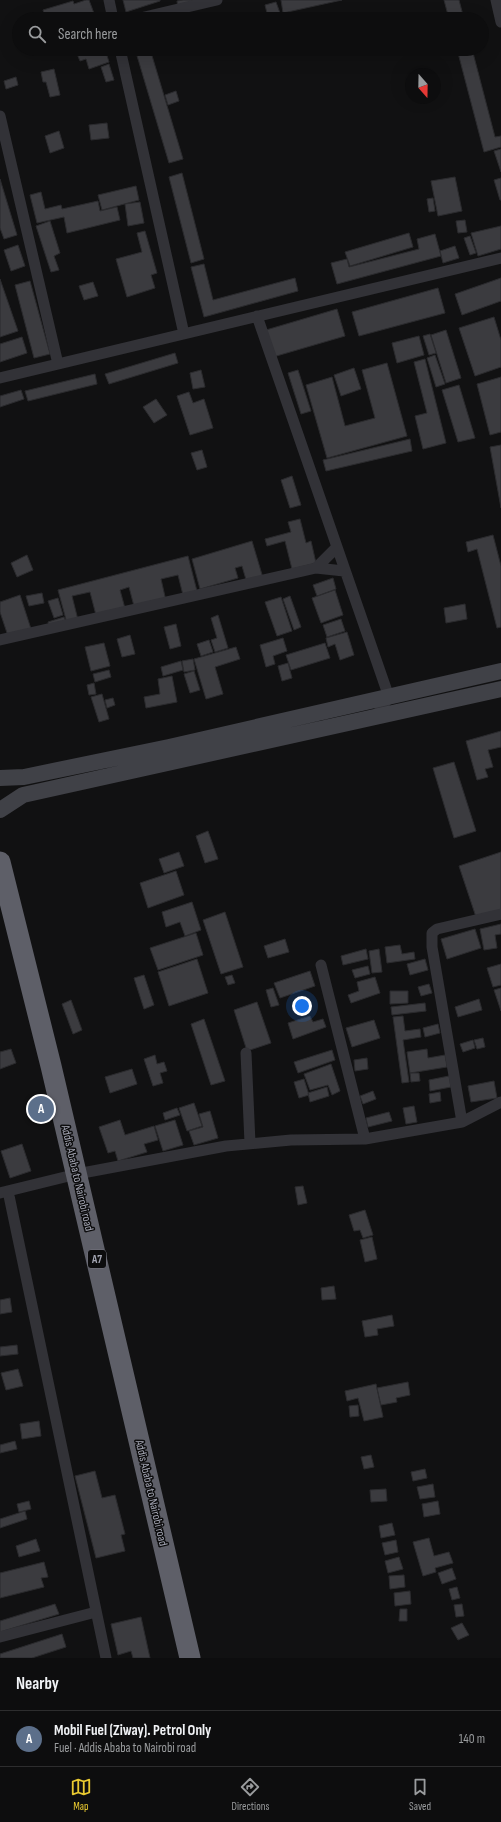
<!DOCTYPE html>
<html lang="en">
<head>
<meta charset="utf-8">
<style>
	:root { --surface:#0d0d0e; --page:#161617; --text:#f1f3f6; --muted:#9a9c9e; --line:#2d2d2e; --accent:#eaca31 }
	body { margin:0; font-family:"Sofia Sans Condensed",sans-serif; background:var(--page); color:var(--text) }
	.compass { position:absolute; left:405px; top:68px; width:36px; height:36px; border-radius:50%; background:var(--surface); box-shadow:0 4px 16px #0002; rotate:160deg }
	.you { position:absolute; left:302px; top:1006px; width:14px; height:14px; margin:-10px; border:3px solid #fff; border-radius:50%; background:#1a73e8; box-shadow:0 0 0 6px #1a73e833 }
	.badge { display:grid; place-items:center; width:26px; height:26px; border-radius:50%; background:var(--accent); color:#fff; font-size:13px; font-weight:700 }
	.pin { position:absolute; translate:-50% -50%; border:2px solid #fff; box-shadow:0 1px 4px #0006 }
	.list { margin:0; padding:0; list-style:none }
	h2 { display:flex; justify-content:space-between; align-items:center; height:52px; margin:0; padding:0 16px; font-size:17px }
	h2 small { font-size:13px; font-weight:400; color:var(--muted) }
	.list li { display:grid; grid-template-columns:26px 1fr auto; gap:12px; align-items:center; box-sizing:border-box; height:56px; padding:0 16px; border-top:1px solid var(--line) }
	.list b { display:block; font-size:15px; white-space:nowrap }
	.list p { margin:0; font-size:13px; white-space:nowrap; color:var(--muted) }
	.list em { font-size:13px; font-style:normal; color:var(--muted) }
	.icon { flex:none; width:22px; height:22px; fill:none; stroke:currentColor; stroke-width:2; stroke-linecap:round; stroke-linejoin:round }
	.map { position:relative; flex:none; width:501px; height:1658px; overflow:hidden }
	.search { position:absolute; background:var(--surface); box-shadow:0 4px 16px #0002; left:12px; right:12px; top:12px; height:44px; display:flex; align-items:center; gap:10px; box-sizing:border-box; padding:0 14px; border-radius:22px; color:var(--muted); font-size:15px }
	.sheet { height:108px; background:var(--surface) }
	nav { display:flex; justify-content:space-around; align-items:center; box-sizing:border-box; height:56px; border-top:1px solid var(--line); background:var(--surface); font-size:11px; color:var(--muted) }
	nav a { display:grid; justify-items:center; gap:2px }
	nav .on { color:var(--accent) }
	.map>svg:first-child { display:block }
</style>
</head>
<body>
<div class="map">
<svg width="501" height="1658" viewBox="0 0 501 1658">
	<rect width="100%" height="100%" fill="#111112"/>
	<path fill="#3b3b3f" stroke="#2b2b2e" d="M 86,0 L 89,0 L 95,16 L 85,19 L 46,19 L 43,10 L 73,1 L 74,4 Z
		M 123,0 L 160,0 L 160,1 L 126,12 Z
		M 183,0 L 194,0 L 178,8 L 177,1 Z
		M 281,0 L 342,0 L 283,13 Z
		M 444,0 L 459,0 L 464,19 L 449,19 Z
		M 276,2 L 280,13 L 268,17 L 265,5 Z
		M 230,13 L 232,19 L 211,19 Z
		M 75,49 L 105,49 L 109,62 L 89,69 L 86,59 L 80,61 Z
		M 135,49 L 150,49 L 183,159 L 169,163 Z
		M 457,49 L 472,49 L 495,137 L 501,136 L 501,147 L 484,152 Z
		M 109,64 L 114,80 L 106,82 L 101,67 Z
		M 54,69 L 60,95 L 50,97 L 46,82 L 43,82 L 41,72 Z
		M 16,77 L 18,85 L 6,89 L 4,81 Z
		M 176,91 L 179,101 L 168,105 L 165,95 Z
		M 107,123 L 109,138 L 91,140 L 89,125 Z
		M 59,131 L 64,148 L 50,153 L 45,136 Z
		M 501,149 L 501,172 L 494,151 Z
		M 182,173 L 204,259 L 191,263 L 169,177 Z
		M 455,177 L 462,211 L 438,216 L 431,181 Z
		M 501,178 L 501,200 L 500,200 L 494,180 Z
		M 0,179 L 17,235 L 4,239 L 0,228 Z
		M 136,186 L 139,200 L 102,210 L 98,195 Z
		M 41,192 L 45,209 L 61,205 L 62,209 L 98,201 L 100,211 L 117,207 L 120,220 L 67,233 L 64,217 L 37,223 L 30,195 Z
		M 433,198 L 435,211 L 429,212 L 427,199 Z
		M 140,202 L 144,223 L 128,226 L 125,204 Z
		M 465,220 L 467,232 L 458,233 L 456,221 Z
		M 50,221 L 60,253 L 54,256 L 59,270 L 51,272 L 36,226 Z
		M 501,226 L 501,249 L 478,256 L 471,233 Z
		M 145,231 L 157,273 L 151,275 L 155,288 L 127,297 L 116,259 L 142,252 L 137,233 Z
		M 409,233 L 413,247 L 350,266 L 345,252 Z
		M 435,234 L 441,256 L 337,284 L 331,263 L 347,259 L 349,267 L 419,249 L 417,239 Z
		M 470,236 L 476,253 L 470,255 L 464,238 Z
		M 18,245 L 25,266 L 11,271 L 4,250 Z
		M 455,246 L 459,258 L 443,263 L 440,251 Z
		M 204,264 L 213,300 L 295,278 L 298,291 L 204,317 L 191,267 Z
		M 501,278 L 501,301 L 462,315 L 455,294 Z
		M 0,279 L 18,331 L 0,337 Z
		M 30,281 L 50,354 L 34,358 L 15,285 Z
		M 93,282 L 98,296 L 84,300 L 79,286 Z
		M 438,288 L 445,313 L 359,336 L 352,312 Z
		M 337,309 L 345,336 L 273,357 L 266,330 Z
		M 494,317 L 501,340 L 501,367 L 475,376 L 459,328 Z
		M 446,330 L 461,378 L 446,383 L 431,335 Z
		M 430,334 L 436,353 L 429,355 L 423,336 Z
		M 419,336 L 424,355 L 397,363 L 392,343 Z
		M 22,337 L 27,353 L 0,362 L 0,344 Z
		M 175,353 L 178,363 L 109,384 L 105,374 Z
		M 435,355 L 445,384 L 436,387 L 427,358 Z
		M 425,359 L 446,443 L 423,449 L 415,416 L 427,413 L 414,362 Z
		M 387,363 L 407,436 L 327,458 L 306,385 L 332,377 L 345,426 L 375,418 L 362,370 Z
		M 354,368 L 361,389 L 341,396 L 334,375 Z
		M 201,370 L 205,387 L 193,389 L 190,373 Z
		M 298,370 L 311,411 L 301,414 L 288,373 Z
		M 95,374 L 97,384 L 28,401 L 25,391 Z
		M 501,377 L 501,432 L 490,435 L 477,384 Z
		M 459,385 L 475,438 L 458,442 L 442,390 Z
		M 21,390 L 24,399 L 0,407 L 0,396 Z
		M 189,392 L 193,403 L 204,399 L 213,428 L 190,435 L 177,396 Z
		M 156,399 L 167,415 L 154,423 L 143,407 Z
		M 410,439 L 412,451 L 326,471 L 323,460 Z
		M 501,445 L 501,508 L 490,447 Z
		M 202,450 L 207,467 L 197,470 L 191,453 Z
		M 292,476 L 301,505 L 290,508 L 281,480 Z
		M 300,519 L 306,543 L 311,541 L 316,563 L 292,569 L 285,541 L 267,546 L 265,539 L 291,532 L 288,522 Z
		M 493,535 L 501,566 L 501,627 L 497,628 L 477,549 L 468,552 L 466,542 Z
		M 252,541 L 263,578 L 247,583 L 242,566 L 235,568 L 238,578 L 200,589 L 192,559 Z
		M 27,555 L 33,570 L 17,577 L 11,563 Z
		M 188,556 L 198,595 L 184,599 L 178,575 L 161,579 L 166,601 L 135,610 L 129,587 L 120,590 L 126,612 L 97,619 L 90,592 L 72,596 L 79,624 L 68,627 L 58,590 Z
		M 333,578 L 336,589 L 317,596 L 313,585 Z
		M 335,590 L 343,615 L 321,623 L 312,598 Z
		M 42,593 L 44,603 L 29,606 L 26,596 Z
		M 20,595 L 32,632 L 9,639 L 0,612 L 0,602 Z
		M 290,596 L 301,627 L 294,630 L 283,599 Z
		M 281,597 L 292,631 L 277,636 L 265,602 Z
		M 58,598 L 63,615 L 54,618 L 48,601 Z
		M 465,604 L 467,619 L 446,623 L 444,608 Z
		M 218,615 L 228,648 L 215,652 L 211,640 L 217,638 L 211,618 Z
		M 64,617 L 67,625 L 50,631 L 48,622 Z
		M 341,619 L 345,631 L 327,637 L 323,625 Z
		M 176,624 L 181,646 L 170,649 L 164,627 Z
		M 347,632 L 354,655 L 340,660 L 335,644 L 328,647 L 326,638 Z
		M 130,635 L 135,654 L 122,657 L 117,639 Z
		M 283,638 L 287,651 L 273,656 L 275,664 L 266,667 L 260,645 Z
		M 209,640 L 213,652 L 201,656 L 197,644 Z
		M 104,643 L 110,666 L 91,671 L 85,647 Z
		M 325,643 L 330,658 L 291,670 L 286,655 Z
		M 236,647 L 240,659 L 215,667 L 223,694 L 206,699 L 194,659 Z
		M 193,659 L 195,670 L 184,672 L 182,661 Z
		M 181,661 L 183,670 L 163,676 L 161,667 Z
		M 288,663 L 292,678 L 282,681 L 278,666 Z
		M 109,670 L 111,677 L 95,682 L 93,674 Z
		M 194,671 L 200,690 L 190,693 L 184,674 Z
		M 172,676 L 177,702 L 146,708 L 144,697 L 160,694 L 158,679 Z
		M 94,683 L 96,694 L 89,695 L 87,685 Z
		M 102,694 L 109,719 L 99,722 L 91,697 Z
		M 113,698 L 115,705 L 107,708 L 105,700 Z
		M 501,731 L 501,747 L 488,750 L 493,767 L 485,769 L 488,777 L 477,780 L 466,741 Z
		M 454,762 L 476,831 L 454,838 L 433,768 Z
		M 208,831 L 218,859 L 205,863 L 196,836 Z
		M 179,852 L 184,866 L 164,873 L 159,859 Z
		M 501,852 L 501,916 L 478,923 L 459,866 Z
		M 176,871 L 184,895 L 148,908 L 140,883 Z
		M 192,902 L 201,930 L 185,936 L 180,922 L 166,927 L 162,912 Z
		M 225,912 L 243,967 L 221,974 L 203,920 Z
		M 501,924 L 501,934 L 495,935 L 497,948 L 484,950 L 480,929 Z
		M 475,929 L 481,948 L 447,959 L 441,939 Z
		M 196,933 L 203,955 L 158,970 L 150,948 Z
		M 285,939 L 289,952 L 268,958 L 264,946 Z
		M 400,945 L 402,954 L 414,952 L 415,959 L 387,963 L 385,947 Z
		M 366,949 L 368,959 L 343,965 L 341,956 Z
		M 379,949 L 382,972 L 372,973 L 369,951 Z
		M 197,959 L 208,993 L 169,1006 L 158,972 Z
		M 425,959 L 428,970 L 410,975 L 407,964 Z
		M 501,964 L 501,985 L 493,987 L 487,968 Z
		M 368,966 L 370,974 L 355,978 L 352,970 Z
		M 310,971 L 315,986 L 280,998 L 274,983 Z
		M 144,975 L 154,1005 L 144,1009 L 134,978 Z
		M 232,975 L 235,983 L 228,985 L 225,977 Z
		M 375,977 L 380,993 L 351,1003 L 348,995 L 359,991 L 357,982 Z
		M 429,984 L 432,993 L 421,996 L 418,987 Z
		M 273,988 L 279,1005 L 271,1007 L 266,990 Z
		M 501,988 L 501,1011 L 494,990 Z
		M 390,991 L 408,991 L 408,1003 L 390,1004 Z
		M 479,999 L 482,1010 L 458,1017 L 455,1007 Z
		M 71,1000 L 82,1030 L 73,1034 L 62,1004 Z
		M 257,1002 L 271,1043 L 247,1051 L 234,1010 Z
		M 425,1003 L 426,1011 L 392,1015 L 391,1007 Z
		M 310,1016 L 313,1022 L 323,1019 L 326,1027 L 293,1039 L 288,1023 Z
		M 403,1016 L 405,1031 L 420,1029 L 421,1037 L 403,1040 L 409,1082 L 402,1083 L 393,1017 Z
		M 204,1019 L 225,1081 L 211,1085 L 191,1024 Z
		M 374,1020 L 380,1038 L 352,1047 L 346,1028 Z
		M 438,1024 L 440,1033 L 425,1037 L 423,1028 Z
		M 483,1038 L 485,1047 L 477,1049 L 474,1040 Z
		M 473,1040 L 475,1048 L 463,1052 L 460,1044 Z
		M 11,1049 L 16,1063 L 0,1069 L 0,1052 Z
		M 427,1049 L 428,1058 L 445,1055 L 447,1067 L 410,1073 L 407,1052 Z
		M 332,1050 L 335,1060 L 298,1073 L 294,1062 Z
		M 155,1055 L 157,1064 L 164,1062 L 167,1071 L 160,1073 L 163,1083 L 153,1086 L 144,1059 Z
		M 367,1058 L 368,1069 L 355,1071 L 354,1060 Z
		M 331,1064 L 340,1091 L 332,1095 L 328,1085 L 310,1090 L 304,1074 Z
		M 132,1069 L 137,1084 L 110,1093 L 105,1077 Z
		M 410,1073 L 419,1073 L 420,1081 L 411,1082 Z
		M 449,1076 L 451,1087 L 430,1091 L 429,1080 Z
		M 304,1079 L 309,1095 L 299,1098 L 294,1082 Z
		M 494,1081 L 497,1098 L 471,1102 L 468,1086 Z
		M 327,1087 L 329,1096 L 310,1102 L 308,1093 Z
		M 373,1091 L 376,1099 L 363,1104 L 360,1096 Z
		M 440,1092 L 441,1101 L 430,1103 L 429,1094 Z
		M 194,1103 L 202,1126 L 187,1131 L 179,1108 Z
		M 414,1106 L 417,1122 L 406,1124 L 403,1108 Z
		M 177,1108 L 180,1115 L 165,1120 L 163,1113 Z
		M 210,1111 L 218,1138 L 194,1145 L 189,1131 L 203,1127 L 199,1114 Z
		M 389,1112 L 392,1121 L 368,1127 L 366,1118 Z
		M 120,1120 L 125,1135 L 154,1126 L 158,1140 L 144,1144 L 147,1152 L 118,1161 L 115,1151 L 108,1153 L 99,1127 Z
		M 175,1120 L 183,1145 L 163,1151 L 155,1126 Z
		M 22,1144 L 31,1171 L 10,1178 L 1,1151 Z
		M 303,1186 L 307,1203 L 298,1205 L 295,1187 Z
		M 365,1210 L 373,1235 L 363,1238 L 360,1230 L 354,1231 L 349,1215 Z
		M 372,1237 L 377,1259 L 365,1262 L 360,1240 Z
		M 334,1286 L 336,1299 L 322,1300 L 321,1288 Z
		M 10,1298 L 12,1312 L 0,1314 L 0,1300 Z
		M 392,1315 L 394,1326 L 377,1329 L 378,1335 L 365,1337 L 362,1321 Z
		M 17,1345 L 18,1354 L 0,1356 L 0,1347 Z
		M 18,1369 L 23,1386 L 6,1390 L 1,1373 Z
		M 408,1382 L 410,1395 L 396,1398 L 397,1402 L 381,1405 L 377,1388 Z
		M 376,1384 L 383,1417 L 364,1421 L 358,1398 L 347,1401 L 345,1391 Z
		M 358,1405 L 359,1416 L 350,1417 L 349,1406 Z
		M 39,1421 L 41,1436 L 22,1439 L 20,1424 Z
		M 15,1441 L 17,1449 L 0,1453 L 0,1445 Z
		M 371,1455 L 374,1467 L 364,1469 L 361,1457 Z
		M 425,1469 L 427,1478 L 413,1481 L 411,1472 Z
		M 95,1471 L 102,1498 L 115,1495 L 125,1534 L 121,1535 L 125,1551 L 96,1558 L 75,1476 Z
		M 433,1484 L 435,1497 L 420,1499 L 417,1487 Z
		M 386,1489 L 387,1501 L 371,1502 L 370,1490 Z
		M 29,1501 L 31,1509 L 19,1512 L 17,1504 Z
		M 438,1501 L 440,1514 L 424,1517 L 422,1504 Z
		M 25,1511 L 27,1519 L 0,1528 L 0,1519 Z
		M 392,1523 L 395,1535 L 381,1538 L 379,1526 Z
		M 429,1538 L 434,1556 L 449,1552 L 453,1563 L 435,1568 L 436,1572 L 423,1576 L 413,1542 Z
		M 36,1539 L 40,1551 L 19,1557 L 16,1546 Z
		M 396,1540 L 398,1552 L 385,1555 L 382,1543 Z
		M 399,1557 L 403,1569 L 388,1573 L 385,1561 Z
		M 44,1562 L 48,1577 L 41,1578 L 44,1587 L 0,1598 L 0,1573 Z
		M 452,1568 L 456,1579 L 442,1584 L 438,1573 Z
		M 404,1575 L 405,1587 L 390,1589 L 389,1576 Z
		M 457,1587 L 460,1598 L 452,1600 L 449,1589 Z
		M 410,1591 L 411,1604 L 395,1606 L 394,1593 Z
		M 55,1604 L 59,1614 L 0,1632 L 0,1621 Z
		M 462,1604 L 464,1616 L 456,1617 L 454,1605 Z
		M 400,1609 L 407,1609 L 407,1621 L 399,1621 Z
		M 141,1617 L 150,1658 L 133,1658 L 131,1651 L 118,1655 L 111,1624 Z
		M 462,1623 L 469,1635 L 458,1640 L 451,1628 Z
		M 62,1634 L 66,1647 L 32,1658 L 0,1658 L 0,1654 Z"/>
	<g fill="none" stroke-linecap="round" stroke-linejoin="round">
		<path stroke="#323237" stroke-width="11" d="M 109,0 L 113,19
			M 496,0 L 501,22
			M 136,19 L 217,0
			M 120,49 L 184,334
			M 0,116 L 58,364
			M 257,316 L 389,697 L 376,716
			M 0,378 L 501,258
			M 316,568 L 336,548
			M 0,640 L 316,568 L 344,571
			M 321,965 L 365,1139
			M 246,1053 L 250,1143
			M 462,1122 L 432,947 L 432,933 L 437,929 L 501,914
			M 8,1191 L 106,1658
			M 0,1193 L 77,1174 L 226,1146 L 291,1140 L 365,1139 L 462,1122 L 501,1102
			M 0,1637 L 96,1612"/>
		<path stroke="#404147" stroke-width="16" d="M 0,778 L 24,777 L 169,747 L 501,671
			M 0,810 L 23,795 L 501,689"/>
		<path stroke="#5e5f68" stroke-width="21" d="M 0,862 L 51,1066 L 190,1658"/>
	</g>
	<g text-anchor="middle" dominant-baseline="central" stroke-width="3" stroke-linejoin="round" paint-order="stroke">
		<rect fill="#0c0c0d" stroke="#767780" stroke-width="1" x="88" y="1250" width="18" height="18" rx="3"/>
		<g font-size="11" font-weight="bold" fill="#a3a5b2">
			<text x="97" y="1259">A7</text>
		</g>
		<g font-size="12" fill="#a3a5b2" stroke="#0c0c0d">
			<text transform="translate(77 1178) rotate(77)">Addis Ababa to Nairobi road</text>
			<text transform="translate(151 1493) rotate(77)">Addis Ababa to Nairobi road</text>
		</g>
	</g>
</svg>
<svg class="compass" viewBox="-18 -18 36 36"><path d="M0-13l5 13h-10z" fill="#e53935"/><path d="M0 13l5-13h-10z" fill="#9a9c9e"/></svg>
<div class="you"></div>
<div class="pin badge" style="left:41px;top:1109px;background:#5c6f8a">A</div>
<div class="search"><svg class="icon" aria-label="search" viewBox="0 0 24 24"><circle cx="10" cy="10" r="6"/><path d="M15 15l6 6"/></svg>Search here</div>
</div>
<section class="sheet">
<h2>Nearby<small></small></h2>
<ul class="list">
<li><span class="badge" style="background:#5c6f8a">A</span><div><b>Mobil Fuel (Ziway). Petrol Only</b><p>Fuel · Addis Ababa to Nairobi road</p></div><em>140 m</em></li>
</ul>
</section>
<nav>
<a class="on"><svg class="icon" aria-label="map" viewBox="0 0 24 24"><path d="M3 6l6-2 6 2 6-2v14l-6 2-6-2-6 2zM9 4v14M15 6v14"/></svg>Map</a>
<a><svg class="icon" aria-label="directions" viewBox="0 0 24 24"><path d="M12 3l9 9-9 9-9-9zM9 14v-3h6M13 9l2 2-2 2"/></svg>Directions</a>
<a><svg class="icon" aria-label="saved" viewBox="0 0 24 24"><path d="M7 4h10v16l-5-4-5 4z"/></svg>Saved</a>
</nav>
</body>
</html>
